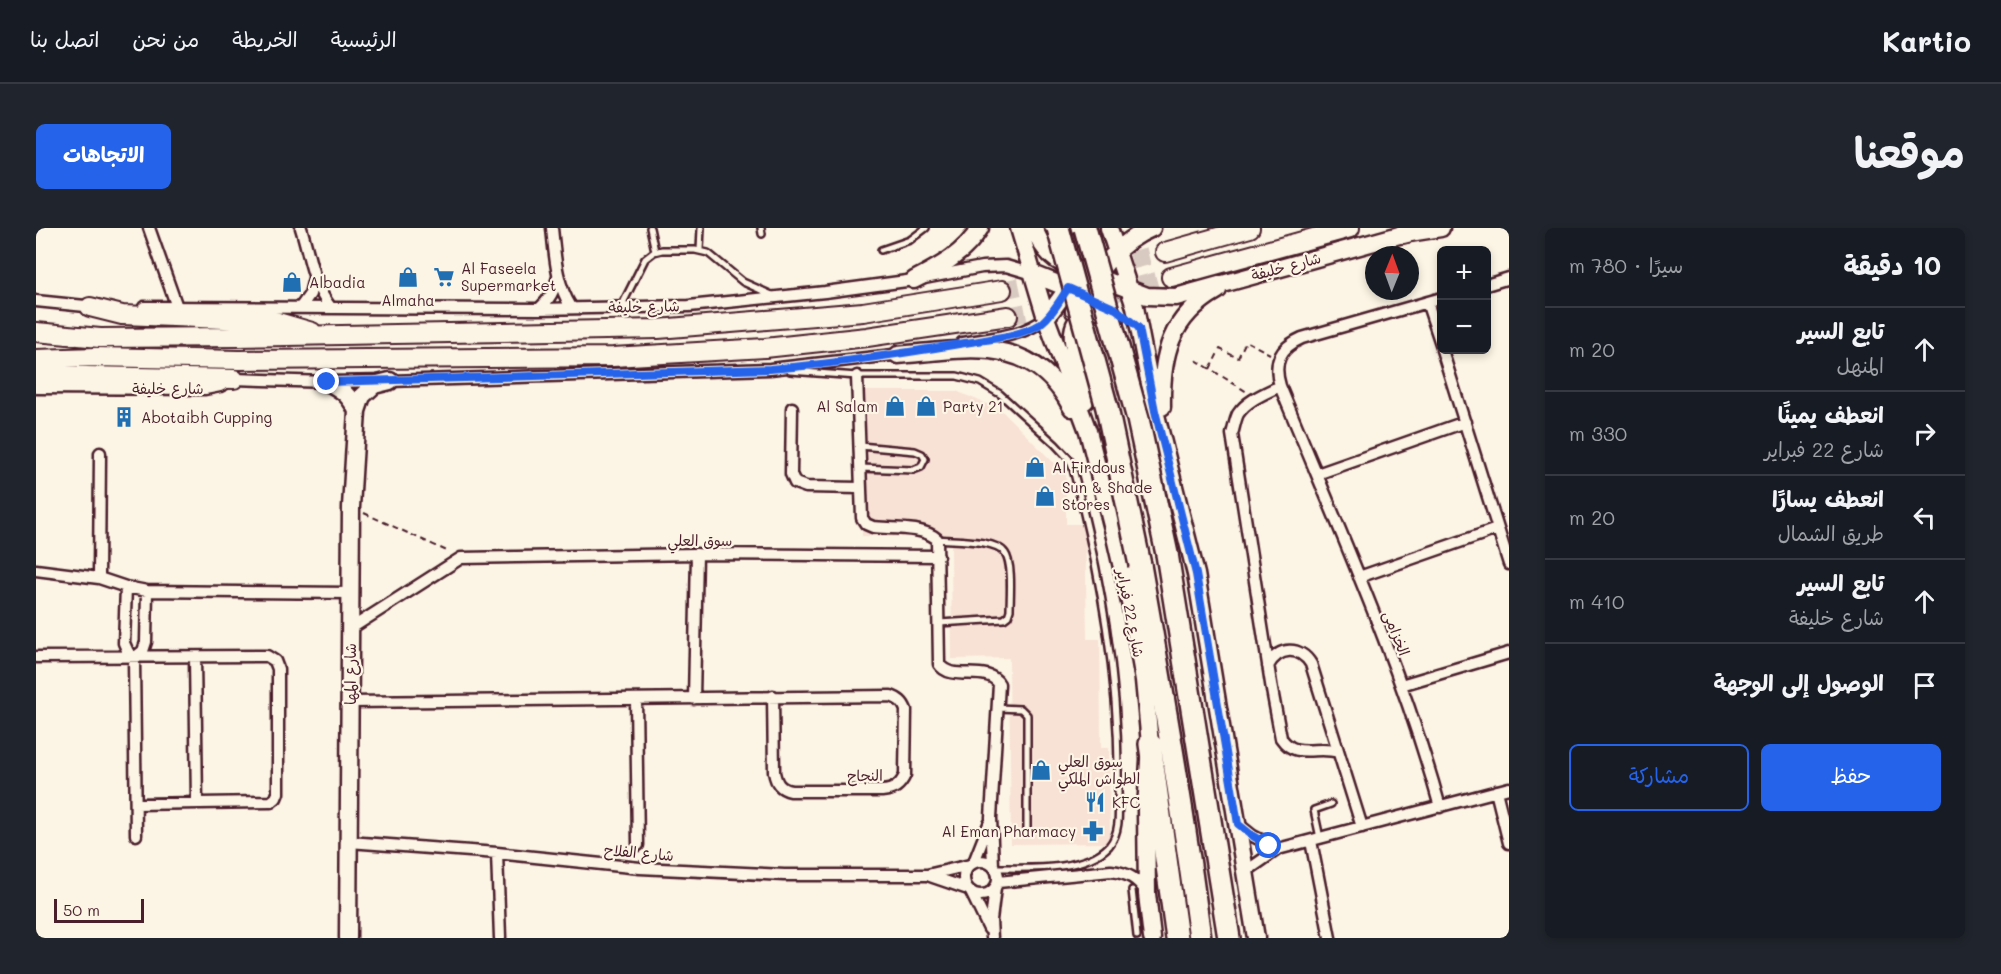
<!DOCTYPE html>
<html lang="ar">
<head>
<meta charset="utf-8">
<style>
	:root { --surface:#171b24; --page:#20242c; --text:#f1f3f6; --muted:#9ea1a6; --line:#363941; --accent:#2563eb }
	body { margin:0; font-family:Mali,"Playpen Sans Arabic",sans-serif; background:var(--page); color:var(--text); direction:rtl }
	.controls { position:absolute; right:18px; top:18px; display:grid; overflow:hidden; border-radius:9px; box-shadow:0 3px 9px #0003 }
	.controls button { width:54px; height:54px; display:grid; place-items:center; padding:0; border:0; border-bottom:2px solid var(--line); background:var(--surface); color:var(--text); font:30px sans-serif }
	.compass { position:absolute; left:1329px; top:18px; width:54px; height:54px; border-radius:50%; background:var(--surface); box-shadow:0 3px 9px #0003; rotate:1deg }
	.scale { position:absolute; left:18px; bottom:15px; width:90px; box-sizing:border-box; padding-left:6px; border:3px solid #4a1f2b; border-top:0; font-size:16px; line-height:21px; white-space:nowrap; color:#4a1f2b; -webkit-text-stroke:4px #fcf5e5; paint-order:stroke }
	.stop { position:absolute; width:18px; height:18px; margin:-14px; border:4px solid #2563eb; border-radius:50%; background:#fff }
	.stop.end { background:#2563eb; border-color:#fff; box-shadow:0 2px 6px #0008 }
	.list { margin:0; padding:0; list-style:none }
	h2 { display:flex; justify-content:space-between; align-items:center; height:78px; margin:0; padding:0 24px; font-size:26px }
	h2 small { font-size:20px; font-weight:400; color:var(--muted) }
	.list li { display:grid; grid-template-columns:39px 1fr auto; gap:18px; align-items:center; box-sizing:border-box; height:84px; padding:0 24px; border-top:2px solid var(--line) }
	.list b { display:block; font-size:22px; white-space:nowrap }
	.list p { margin:0; font-size:20px; white-space:nowrap; color:var(--muted) }
	.list em { font-size:20px; font-style:normal; color:var(--muted) }
	.actions { display:flex; gap:12px; padding:18px 24px }
	.actions a { flex:1; padding:14px 0; border:2px solid var(--accent); border-radius:9px; text-align:center; font-size:21px; color:var(--accent) }
	.actions .main { background:var(--accent); color:#fff }
	.icon { flex:none; width:33px; height:33px; fill:none; stroke:currentColor; stroke-width:2; stroke-linecap:round; stroke-linejoin:round }
	.map { position:relative; flex:none; width:1473px; height:710px; overflow:hidden; direction:ltr; border-radius:9px }
	header { display:flex; align-items:center; gap:36px; box-sizing:border-box; height:84px; padding:0 30px; background:var(--surface); border-bottom:2px solid var(--line) }
	header strong { font-size:28px }
	nav { display:flex; gap:33px; margin-inline-start:auto; font-size:21px }
	.intro { display:flex; align-items:center; justify-content:space-between; box-sizing:border-box; height:144px; padding:0 36px }
	h1 { margin:0; font-size:42px }
	.button { padding:15px 27px; border-radius:9px; background:var(--accent); color:#fff; font-size:21px; font-weight:700 }
	main { display:flex; gap:36px; padding:0 36px }
	aside { flex:1; background:var(--surface); border-radius:9px; box-shadow:0 3px 9px #0003 }
	.map>svg:first-child { display:block }
</style>
</head>
<body>
<header>
<strong>Kartio</strong>
<nav><a>الرئيسية</a><a>الخريطة</a><a>من نحن</a><a>اتصل بنا</a></nav>
</header>
<div class="intro"><h1>موقعنا</h1><a class="button">الاتجاهات</a></div>
<main>
<aside>
<h2>10 دقيقة<small>سيرًا · 780 m</small></h2>
<ul class="list">
<li><svg class="icon" aria-label="ahead" viewBox="0 0 24 24"><path d="M12 20V5M6 11l6-6 6 6"/></svg><div><b>تابع السير</b><p>المنهل</p></div><em>20 m</em></li>
<li><svg class="icon" aria-label="right" viewBox="0 0 24 24"><path d="M7 20v-9h11M14 6l5 5-5 5"/></svg><div><b>انعطف يمينًا</b><p>شارع 22 فبراير</p></div><em>330 m</em></li>
<li><svg class="icon" aria-label="left" viewBox="0 0 24 24"><path d="M17 20v-9H6M10 6l-5 5 5 5"/></svg><div><b>انعطف يسارًا</b><p>طريق الشمال</p></div><em>20 m</em></li>
<li><svg class="icon" aria-label="ahead" viewBox="0 0 24 24"><path d="M12 20V5M6 11l6-6 6 6"/></svg><div><b>تابع السير</b><p>شارع خليفة</p></div><em>410 m</em></li>
<li><svg class="icon" aria-label="arrive" viewBox="0 0 24 24"><path d="M6 21V4h12l-3 4 3 4H6"/></svg><div><b>الوصول إلى الوجهة</b></div></li>
</ul>
<div class="actions"><a class="main">حفظ</a><a>مشاركة</a></div>
</aside>
<div class="map">
<svg width="1473" height="710" viewBox="0 0 1473 710">
	<rect width="100%" height="100%" fill="#fcf5e5"/>
	<filter id="ink" filterUnits="userSpaceOnUse"><feTurbulence type="fractalNoise" baseFrequency=".0167" numOctaves="2"/><feDisplacementMap in="SourceGraphic" scale="12" xChannelSelector="R" yChannelSelector="G"/><feConvolveMatrix kernelMatrix="1 2 1 2 8 2 1 2 1" color-interpolation-filters="sRGB"/></filter>
	<g filter="url(#ink)">
		<path fill="#f8e1d5" d="M 826,163 L 920,163 L 965,182 L 1030,247 L 1030,296 L 1049,296 L 1051,411 L 1064,411 L 1065,520 L 1073,520 L 1074,615 L 975,616 L 973,430 L 916,431 L 915,310 L 826,308 Z"/>
		<g fill="none" stroke-linecap="round" stroke-linejoin="round">
			<path stroke="#d8cac0" stroke-width="18" stroke-dasharray="18 9" stroke-linecap="butt" d="M 1069,39 L 1129,24
				M 966,62 L 1013,52
				M 972,88 L 1056,71 L 1135,49"/>
			<g stroke="#4a1f2b" stroke-width="10">
				<path id="lane" d="M 614,0 L 619,23
					M 725,0 L 726,6
					M 664,22 L 665,0
					M 845,22 L 874,12 L 890,0
					M 585,79 L 609,31 L 618,24 L 626,22 L 659,22 L 672,25 L 707,54 L 736,67
					M 754,143 L 821,148 L 921,148 L 944,154 L 964,166 L 1019,216 L 1033,231 L 1037,241 C 1064,345 1084,453 1082,561 C 1082,579 1086,603 1073,618 C 1048,644 992,640 959,640
					M 824,240 L 877,242 L 885,239 L 889,231 L 886,226 L 879,223 L 824,218
					M 901,311 C 917,313 960,311 969,325 C 977,336 974,368 974,382 L 972,388 L 968,391 L 903,395
					M 962,480 L 985,481 L 991,487 L 991,601
					M 1284,610 L 1278,582 L 1295,576
					M 1096,662 L 1101,708"/>
			</g>
			<g stroke="#4a1f2b" stroke-width="15">
				<path id="street" d="M 113,0 L 141,79
					M 265,0 C 274,28 276,56 295,80
					M 516,0 C 519,28 520,55 535,79
					M 1450,57 L 1473,50
					M 0,73 L 59,79
					M 1391,74 L 1406,119
					M 108,79 L 503,81 L 653,78 L 789,64 L 878,52 L 946,39 L 970,38 L 997,46
					M 264,80 L 274,66 L 278,50
					M 503,81 C 514,71 518,63 522,49
					M 926,115 C 954,110 987,109 1010,90
					M 1406,122 L 1473,336
					M 821,148 L 826,290 L 830,296 L 837,299 C 856,301 886,298 901,311 L 903,436 C 915,455 952,436 963,456 L 955,590 L 957,638
					M 1244,158 C 1230,165 1211,172 1202,186 C 1199,192 1198,200 1196,206 L 1236,462 L 1245,510 C 1260,532 1280,517 1302,524
					M 0,160 L 169,161 L 184,158 L 198,151 L 291,154 L 354,153 L 734,141 L 866,126
					M 756,180 L 755,246 L 759,255 L 770,259 L 824,260
					M 1281,246 L 1429,194
					M 0,342 L 63,350 L 90,359 L 111,363 L 314,365
					M 1323,349 L 1461,301
					M 63,350 L 64,225
					M 90,359 L 88,415 L 92,424 L 98,430 L 100,607
					M 314,401 L 425,330 L 661,326 L 902,328
					M 0,429 L 231,428 L 239,433 L 242,441 L 242,565 L 240,570 L 235,574 L 100,576
					M 159,429 L 161,575
					M 98,430 L 107,423 L 110,414 L 111,363
					M 1232,438 C 1243,418 1264,418 1275,436 L 1326,599
					M 1365,457 L 1473,425
					M 600,471 L 602,617
					M 658,471 L 661,326
					M 314,474 L 855,468 C 863,471 867,474 870,482 L 869,547 C 864,558 858,562 846,563 L 755,563 C 744,561 740,555 738,544 L 737,468
					M 1460,563 L 1473,615
					M 1404,579 C 1364,434 1301,297 1244,158 C 1237,135 1243,120 1266,110 L 1406,70
					M 1202,596 L 1217,608 L 1242,621
					M 1275,613 L 1294,710
					M 313,614 L 461,625 L 604,640 L 748,647 L 891,647 L 934,637
					M 461,625 L 464,710
					M928 650a17 17 0 1 1 34 0a17 17 0 1 1-34 0Z
					M 938,634 L 953,596
					M 1209,644 L 1242,621 L 1473,560
					M 894,648 L 932,661
					M 962,654 L 1075,643 C 1092,645 1102,651 1111,665
					M 935,664 L 953,701
					M 956,710 L 955,692 L 959,660"/>
			</g>
			<g stroke="#4a1f2b" stroke-width="21">
				<path id="secondary" d="M 983,0 L 1010,90 L 1052,203 L 1079,309 L 1095,379 L 1108,452 L 1114,516 L 1110,582 L 1111,666 L 1116,710
					M 998,0 C 1004,16 1012,28 1027,36 L 1111,68 L 1140,69 L 1367,6 L 1405,0
					M 1073,0 L 1099,79 L 1119,183 L 1160,346 L 1220,710
					M 997,46 L 1047,66
					M 878,52 C 905,38 928,26 944,0
					M 1038,83 C 1060,48 1076,17 1116,0
					M 1010,90 L 1038,52
					M 862,127 C 934,121 996,105 1036,180
					M 291,154 C 306,161 314,168 321,183
					M 1049,173 C 1047,155 1035,119 1037,104 C 1038,94 1045,86 1054,83 C 1064,80 1073,85 1079,92
					M 1126,179 C 1125,127 1134,89 1182,62
					M 312,710 L 315,279 L 321,183 L 326,168 L 338,157 L 354,153"/>
			</g>
			<g stroke="#4a1f2b" stroke-width="22">
				<path id="primary" d="M 1367,6 L 1389,0
					M 1129,24 L 1214,0
					M 1135,49 L 1314,0
					M 54,79 L 86,87 L 238,93 L 276,104
					M 0,104 L 64,110 L 202,109 L 622,101 L 827,84 L 966,62
					M 0,131 L 60,129 L 203,132 L 577,129 L 729,120 L 831,109 L 972,88
					M 0,147 L 198,151"/>
			</g>
			<g stroke="#4a1f2b" stroke-width="26">
				<path id="highway" d="M 1131,326 L 1193,710
					M 1104,337 C 1126,461 1148,585 1164,710
					M 1114,516 L 1141,710"/>
			</g>
			<path stroke="#4a1f2b" stroke-width="2" stroke-dasharray="6 4.5" stroke-linecap="butt" d="M 1160,132 L 1211,164
				M 1174,141 L 1184,121 L 1202,130 L 1210,113 L 1234,126
				M 328,285 L 413,324"/>
			<use href="#lane" stroke="#fcf5e5" stroke-width="5"/>
			<use href="#street" stroke="#fcf5e5" stroke-width="10"/>
			<use href="#secondary" stroke="#fcf5e5" stroke-width="16"/>
			<use href="#primary" stroke="#fcf5e5" stroke-width="18"/>
			<use href="#highway" stroke="#fcf5e5" stroke-width="21"/>
			<g stroke="#4a1f2b" stroke-width="26" stroke-linecap="butt">
				<path id="highway-bridge" d="M 1022,0 L 1071,180 L 1104,337
					M 1049,0 L 1102,191 L 1131,326"/>
			</g>
			<use href="#highway-bridge" stroke="#fcf5e5" stroke-width="21"/>
		</g>
	</g>
	<g fill="none" stroke-linecap="round" stroke-linejoin="round" filter="url(#ink)">
		<path stroke="#2563eb" stroke-width="8" d="M 291,154 L 734,141 C 800,136 864,126 929,115 C 953,111 983,109 1004,96 C 1016,87 1024,72 1032,60 L 1080,81 L 1103,100 L 1119,183 L 1160,346 L 1202,596 L 1217,608 L 1233,618"/>
	</g>
	<defs>
		<g id="shop-bare" transform="scale(1.62)"><path d="M-5-2.5h2.3a2.7 3.5 0 0 1 5.4 0H5L5.5 6h-11ZM-1.5-2.5h3a1.5 2.3 0 0 0-3 0Z" fill="#1f6fb2" stroke="#fcf5e5" stroke-width="2.5" paint-order="stroke"/></g>
		<g id="supermarket-bare" transform="scale(1.62)"><path d="M-6-5.5h2.5l.6 2H6L4.5 2H-2.5L-4.4-4H-6ZM-1.5 3.2a1.3 1.3 0 1 0 .1 0ZM3 3.2a1.3 1.3 0 1 0 .1 0Z" fill="#1f6fb2" stroke="#fcf5e5" stroke-width="2.5" paint-order="stroke"/></g>
		<g id="building-bare" transform="scale(1.62)"><path d="M-4-6H4V6H1V3H-1V6H-4ZM-2.5-4.3h1.7v1.8h-1.7ZM.8-4.3h1.7v1.8H.8ZM-2.5-1h1.7V.8h-1.7ZM.8-1h1.7V.8H.8Z" fill="#1f6fb2" stroke="#fcf5e5" stroke-width="2.5" paint-order="stroke"/></g>
		<g id="restaurant-bare" transform="scale(1.62)"><path d="M-5-6h1v4h1v-4h1v4h1v-4h1v5L-1.5 .5V6h-2V.5L-5-1ZM5-6V6H3V1.5H1.5Q1.5-4 5-6Z" fill="#1f6fb2" stroke="#fcf5e5" stroke-width="2.5" paint-order="stroke"/></g>
		<g id="pharmacy-bare" transform="scale(1.62)"><path d="M-2-6h4v4h4v4h-4v4h-4v-4h-4v-4h4Z" fill="#1f6fb2" stroke="#fcf5e5" stroke-width="2.5" paint-order="stroke"/></g>
	</defs>
	<g fill-rule="evenodd">
		<use href="#shop-bare" x="372" y="49"/>
		<use href="#supermarket-bare" x="408" y="49"/>
		<use href="#shop-bare" x="256" y="54"/>
		<use href="#shop-bare" x="859" y="178"/>
		<use href="#shop-bare" x="890" y="178"/>
		<use href="#building-bare" x="88" y="189"/>
		<use href="#shop-bare" x="999" y="239"/>
		<use href="#shop-bare" x="1009" y="268"/>
		<use href="#shop-bare" x="1005" y="542"/>
		<use href="#restaurant-bare" x="1059" y="574"/>
		<use href="#pharmacy-bare" x="1057" y="603"/>
	</g>
	<g text-anchor="middle" dominant-baseline="central" stroke-width="4.5" stroke-linejoin="round" paint-order="stroke">
		<g font-size="15" fill="#4a1f2b" stroke="#fcf5e5">
			<text transform="translate(1250 38) rotate(-15)">شارع خليفة</text>
			<text transform="translate(608 78) rotate(-1)">شارع خليفة</text>
			<text x="132" y="160">شارع خليفة</text>
			<text x="664" y="312">سوق العلي</text>
			<text transform="translate(1095 385) rotate(79)">شارع 22 فبراير</text>
			<text transform="translate(1361 405) rotate(69)">الخزامى</text>
			<text transform="translate(314 446) rotate(-90)">شارع المها</text>
			<text transform="translate(829 547) rotate(-1)">النجاح</text>
			<text transform="translate(603 624) rotate(5)">شارع الفلاح</text>
		</g>
		<g font-size="15" fill="#4a1f2b" stroke="#fcf5e5" text-anchor="start">
			<text x="425" y="40">Al Faseela<tspan x="425" dy="17">Supermarket</tspan></text>
			<text x="273" y="54">Albadia</text>
			<text x="372" y="72" text-anchor="middle">Almaha</text>
			<text x="842" y="178" text-anchor="end">Al Salam</text>
			<text x="907" y="178">Party 21</text>
			<text x="105" y="189">Abotaibh Cupping</text>
			<text x="1016" y="239">Al Firdous</text>
			<text x="1026" y="259">Sun &amp; Shade<tspan x="1026" dy="17">Stores</tspan></text>
			<text x="1022" y="533">سوق العلي<tspan x="1022" dy="17">الطواش الملكي</tspan></text>
			<text x="1076" y="574">KFC</text>
			<text x="1040" y="603" text-anchor="end">Al Eman Pharmacy</text>
		</g>
	</g>
</svg>
<div class="controls">
<button>+</button>
<button>−</button>
</div>
<svg class="compass" viewBox="-18 -18 36 36"><path d="M0-13l5 13h-10z" fill="#e53935"/><path d="M0 13l5-13h-10z" fill="#9ea1a6"/></svg>
<div class="scale">50 m</div>
<div class="stop" style="left:1233px;top:618px"></div>
<div class="stop end" style="left:291px;top:154px"></div>
</div>
</main>
</body>
</html>
